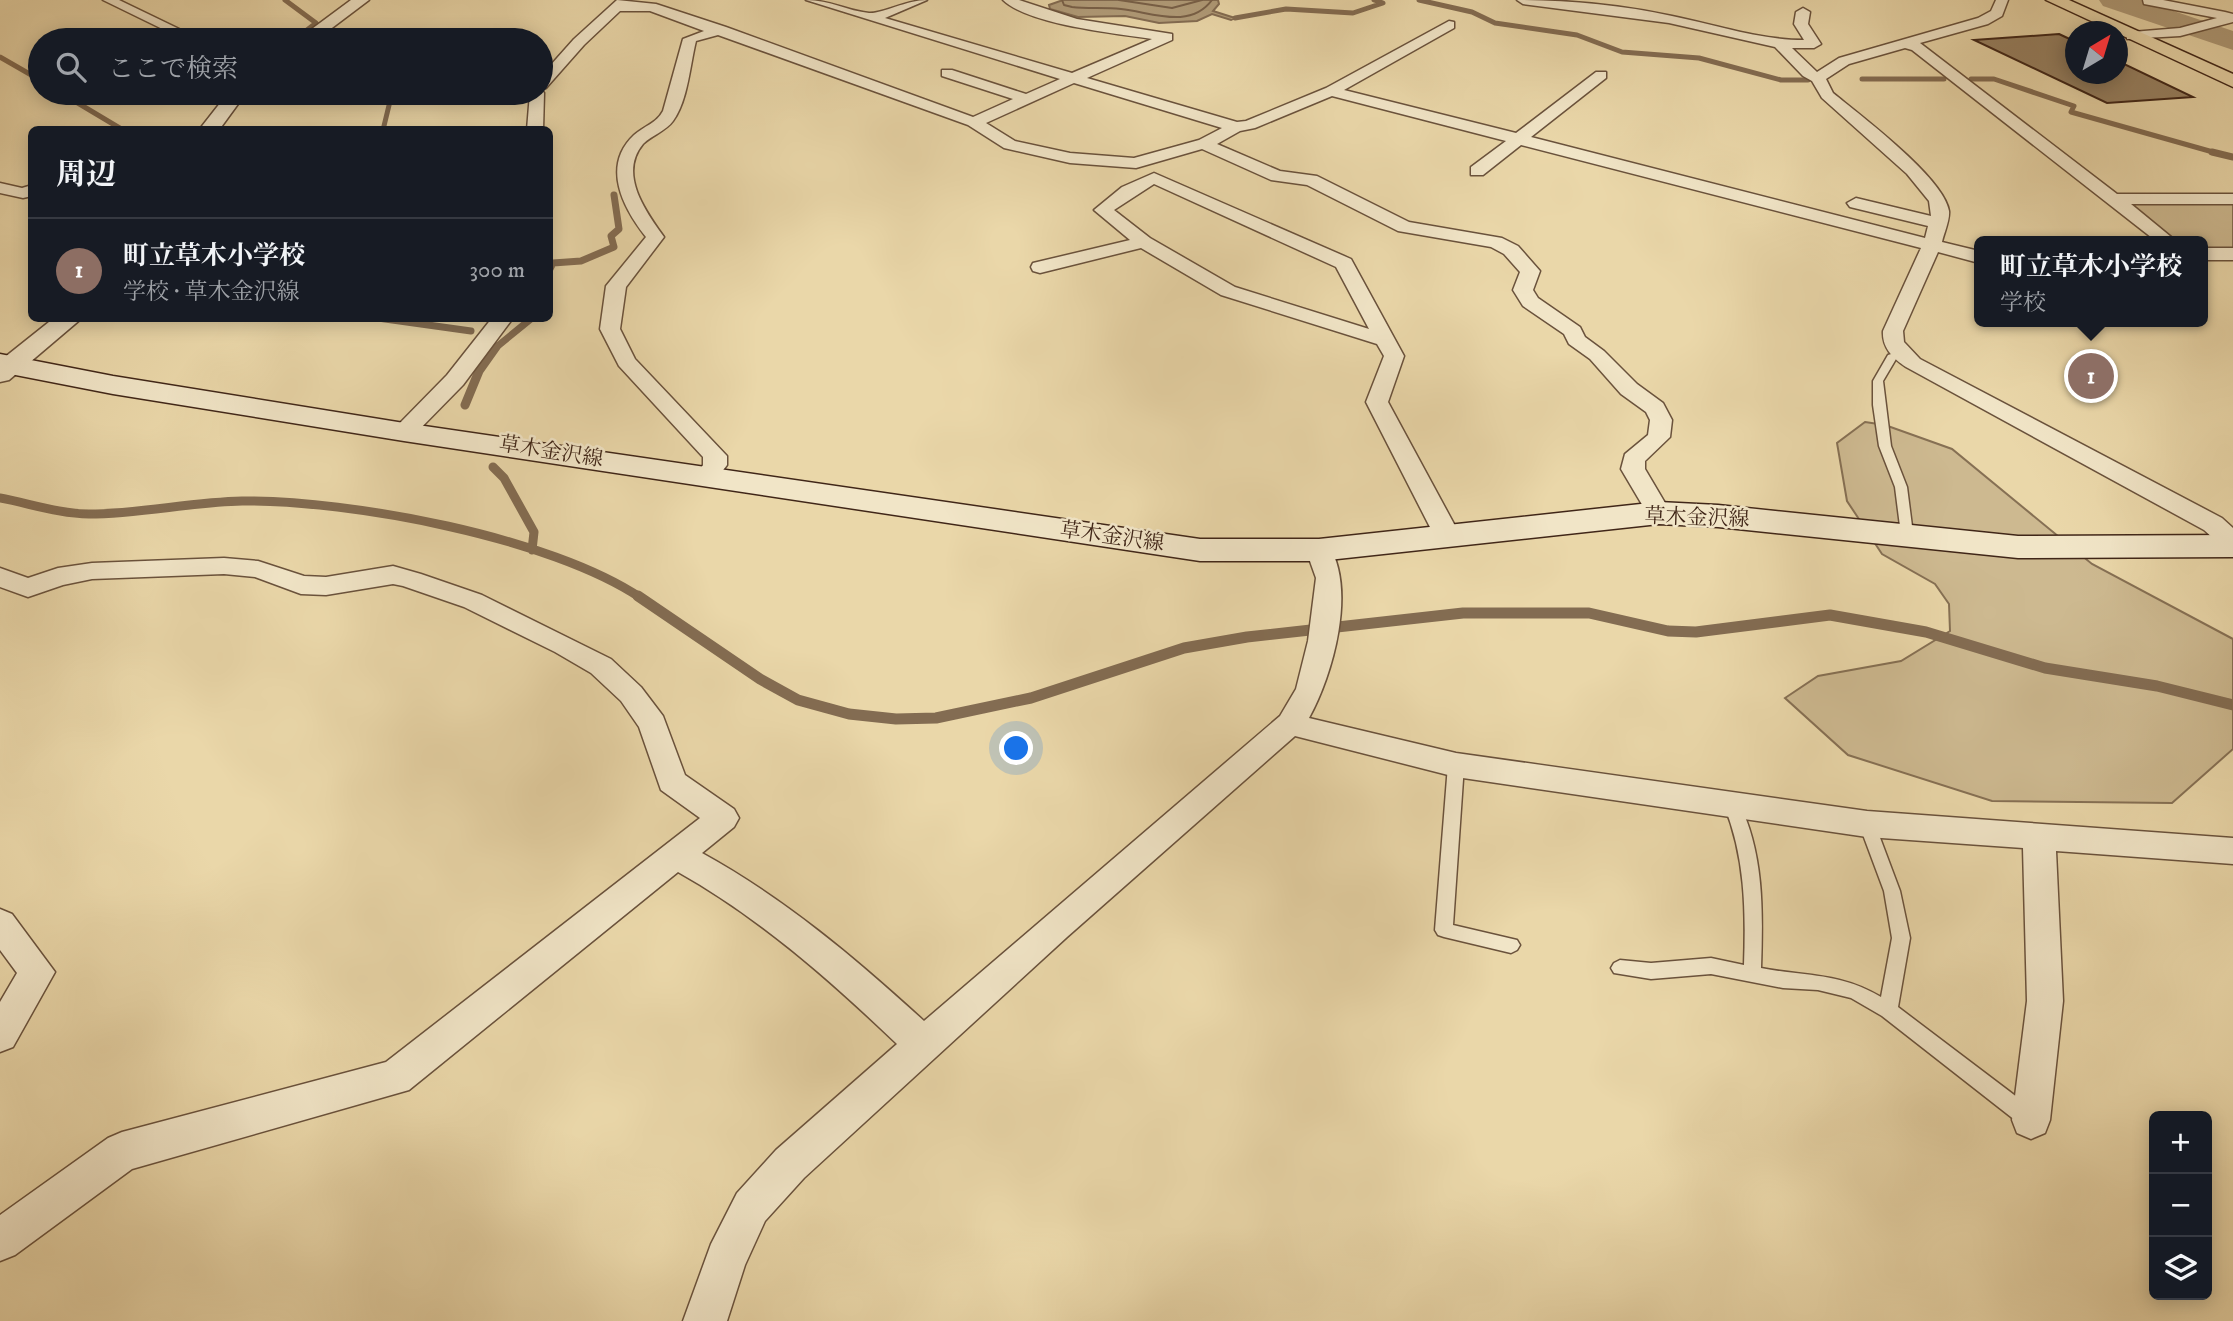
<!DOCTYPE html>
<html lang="ja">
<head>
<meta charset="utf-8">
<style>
	:root { --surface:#171b24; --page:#20242c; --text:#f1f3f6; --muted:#9ea1a6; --line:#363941; --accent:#c59692 }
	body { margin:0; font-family:"IM FELL DW Pica","Noto Serif JP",serif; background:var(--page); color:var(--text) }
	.controls { position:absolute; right:21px; bottom:21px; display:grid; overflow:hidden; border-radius:10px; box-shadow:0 4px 18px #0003 }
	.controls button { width:63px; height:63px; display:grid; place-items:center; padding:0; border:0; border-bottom:2px solid var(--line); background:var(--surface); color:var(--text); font:35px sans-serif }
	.compass { position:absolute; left:2065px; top:21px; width:63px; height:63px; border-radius:50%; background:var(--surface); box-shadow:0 4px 18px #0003; rotate:38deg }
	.you { position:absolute; left:1017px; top:749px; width:24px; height:24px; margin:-18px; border:5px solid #fff; border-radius:50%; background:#1a73e8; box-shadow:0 0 0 10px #1a73e833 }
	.badge { display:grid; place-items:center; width:46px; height:46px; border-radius:50%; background:var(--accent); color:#fff; font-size:23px; font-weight:700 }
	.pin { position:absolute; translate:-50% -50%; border:4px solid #fff; box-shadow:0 2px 7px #0006 }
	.popup { position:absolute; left:1974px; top:236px; width:234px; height:91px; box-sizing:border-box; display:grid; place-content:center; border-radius:10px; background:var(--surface); filter:drop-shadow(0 2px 5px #0005); font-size:23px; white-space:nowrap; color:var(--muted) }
	.popup b { font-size:26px; color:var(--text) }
	.popup::after { content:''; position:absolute; left:50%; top:100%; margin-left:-14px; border:14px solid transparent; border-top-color:var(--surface) }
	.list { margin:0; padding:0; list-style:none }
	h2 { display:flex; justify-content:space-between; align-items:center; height:91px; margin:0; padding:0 28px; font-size:30px }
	h2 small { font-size:23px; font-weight:400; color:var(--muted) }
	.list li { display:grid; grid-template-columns:46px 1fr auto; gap:21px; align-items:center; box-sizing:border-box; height:105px; padding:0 28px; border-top:2px solid var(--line) }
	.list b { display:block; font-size:26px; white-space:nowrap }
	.list p { margin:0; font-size:23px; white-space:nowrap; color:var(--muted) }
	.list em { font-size:23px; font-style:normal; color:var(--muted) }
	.icon { flex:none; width:38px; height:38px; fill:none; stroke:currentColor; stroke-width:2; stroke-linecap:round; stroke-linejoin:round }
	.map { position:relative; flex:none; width:2233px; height:1321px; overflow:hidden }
	.search { position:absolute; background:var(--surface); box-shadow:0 4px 18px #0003; left:28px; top:28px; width:525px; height:77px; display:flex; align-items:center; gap:18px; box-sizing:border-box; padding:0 24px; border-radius:38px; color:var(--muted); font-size:26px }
	.panel { position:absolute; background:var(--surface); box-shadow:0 4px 18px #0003; left:28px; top:126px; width:525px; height:196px; border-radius:10px }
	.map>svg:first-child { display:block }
</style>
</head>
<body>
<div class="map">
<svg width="2233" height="1321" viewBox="0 0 2233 1321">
	<rect width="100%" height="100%" fill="#ead7a9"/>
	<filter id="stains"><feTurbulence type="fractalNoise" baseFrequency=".00286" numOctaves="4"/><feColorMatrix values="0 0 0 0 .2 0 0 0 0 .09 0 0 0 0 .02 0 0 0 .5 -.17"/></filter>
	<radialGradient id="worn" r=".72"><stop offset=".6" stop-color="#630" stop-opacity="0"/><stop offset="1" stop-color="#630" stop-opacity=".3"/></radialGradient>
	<path fill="#cdb990" stroke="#867054" stroke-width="2" d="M 2136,203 L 2233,204 L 2233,251 L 2203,251 L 2203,241 L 2176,241 L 2131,207 Z
		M 1865,422 L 1885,425 L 1952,449 L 2092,564 L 2233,639 L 2233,749 L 2172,803 L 1992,801 L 1848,755 L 1785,698 L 1818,676 L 1901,661 L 1950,631 L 1949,604 L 1935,584 L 1882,554 L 1847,501 L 1837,443 Z"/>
	<path fill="#b09b78" stroke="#836c52" stroke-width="2" d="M 1063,0 L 1218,0 L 1219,4 L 1213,11 L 1235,18 L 1231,20 L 1212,14 L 1197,21 L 1159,23 L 1125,16 L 1078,17 L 1050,9 L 1049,5 Z"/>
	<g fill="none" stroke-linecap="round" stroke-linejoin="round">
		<path stroke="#786048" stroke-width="2" d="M 1062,0 L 1064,5 L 1072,7 C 1088,9 1104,7 1121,9 C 1151,12 1190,30 1212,0
			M 1119,0 L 1172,8 L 1202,0"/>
		<path stroke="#836c52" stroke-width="5" d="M 1419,0 L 1472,12 L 1495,23 L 1577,35 L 1622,52 L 1699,58 L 1781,80 L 1808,80
			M 1235,18 L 1286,9 L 1353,13 L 1383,3 L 1374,0
			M 284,40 L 298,37 L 316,23 L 285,0
			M 0,57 L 40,80
			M 1862,79 L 1944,79
			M 1971,79 L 1994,79 L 2074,106 L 2071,112 L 2220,154
			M 61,93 L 123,130
			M 70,98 L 90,93
			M 383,130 L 392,93"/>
		<path stroke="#836c52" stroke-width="7" d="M 2212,152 L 2233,157
			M 550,269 L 553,263 L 581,261 L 614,247 L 611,236 L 619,229 L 614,195
			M 378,318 L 471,331
			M 494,349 L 532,318"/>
		<path stroke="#836c52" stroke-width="9" d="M 465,405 L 479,371 L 496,347
			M 493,467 L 504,478 L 534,532 L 532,550
			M 0,498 C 28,503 60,514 89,514 C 140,514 191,502 242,501 C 351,500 550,537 641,598"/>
		<path stroke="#836c52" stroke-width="11" d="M 638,596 L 760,679 L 798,700 L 849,714 L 896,719 L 936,718 L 1031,698 L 1184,648 L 1247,637 L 1463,613 L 1589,613 L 1668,631 L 1696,632 L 1830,615 L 1926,632 L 2045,668 L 2157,686 L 2233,705"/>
		<path fill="#b09b78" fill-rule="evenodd" d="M 2099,0 L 2141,0 L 2233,31 L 2233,50 L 2103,6 Z"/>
	</g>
	<path fill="#988263" stroke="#402618" stroke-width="2" d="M 2059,34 L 2076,42 L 2076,74 L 2118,74 L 2118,61 L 2193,97 L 2107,103 L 1974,40 Z"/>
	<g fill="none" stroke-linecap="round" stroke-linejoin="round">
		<g stroke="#6a523c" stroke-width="3">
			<path id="service" d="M 1901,351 L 1906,354 L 1896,359 L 1883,381 L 1891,446 L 1907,487 L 1913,534 L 1907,538 L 1901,534 L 1895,487 L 1879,446 L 1873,405 L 1873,381 L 1888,355 Z
				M 1456,759 L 1461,761 L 1464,765 L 1453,925 L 1517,940 L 1520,945 L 1517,950 L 1511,953 L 1444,937 L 1438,935 L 1435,930 L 1448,765 L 1451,761 Z
				M 1732,799 L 1738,801 C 1764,852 1763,911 1761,968 C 1807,977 1838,972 1881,997 L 1892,938 L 1884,891 L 1859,824 L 1861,819 L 1867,818 L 1873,819 L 1900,891 L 1910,938 L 1898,1007 L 2034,1110 L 2037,1117 L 2034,1124 L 2027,1126 L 2020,1124 L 1882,1016 L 1851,998 L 1818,990 L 1783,988 L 1711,974 L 1651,979 L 1614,973 L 1611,968 L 1614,963 L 1620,960 L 1651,963 L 1711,958 L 1744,965 C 1746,909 1745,857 1724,805 L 1726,801 Z"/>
		</g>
		<g stroke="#6a523c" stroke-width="3">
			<path id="minor" d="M 103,0 L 119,0 L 202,40 L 185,40 Z
				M 617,0 L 656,4 L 726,27 L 973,117 L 1013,99 L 942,76 L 942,70 L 952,70 L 1026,94 L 1060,79 L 806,0 C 830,0 848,11 869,13 C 882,14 906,0 927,0 L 885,18 L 1072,73 L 1152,39 C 1115,33 1029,25 1003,0 L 1019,0 L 1077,19 L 1172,34 L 1172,40 L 1087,78 L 1237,122 L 1246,121 L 1326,88 L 1449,21 L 1454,22 L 1454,28 L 1344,90 L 1516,133 L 1596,72 L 1606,72 L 1606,78 L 1531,137 L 1925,238 L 1928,226 L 1850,207 L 1847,203 L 1856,198 L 1931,216 L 1929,201 L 1907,174 L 1822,98 L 1812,81 L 1803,76 L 1775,47 L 1669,23 L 1523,4 L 1517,0 C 1568,0 1622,5 1672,16 C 1716,25 1760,40 1804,40 L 1794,24 L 1796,12 L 1803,8 L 1810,12 L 1808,24 L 1821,44 L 1814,48 L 1792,48 L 1817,72 L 1839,58 L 1978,18 L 1991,11 L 1996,0 L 2008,0 L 2002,16 L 1988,24 L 1920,43 L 2117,194 L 2233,194 L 2233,204 L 2131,204 L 2176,241 L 2156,241 L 1912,50 L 1905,48 L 1849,64 L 1826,79 L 1833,93 C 1860,115 1944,178 1949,211 C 1950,220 1944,233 1942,242 L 1979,251 L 1979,263 L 1938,252 L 1903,331 L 1904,342 L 1920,359 L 2222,518 L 2233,528 L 2233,550 L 2224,548 L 2204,530 L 1906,367 C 1893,358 1882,348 1883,331 L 1921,248 L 1521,145 L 1483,175 L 1471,175 L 1471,167 L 1506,141 L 1332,96 L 1255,128 L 1240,131 L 1217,144 L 1280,171 L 1317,176 L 1409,222 L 1502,238 L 1518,246 L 1540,271 L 1533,290 L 1538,298 L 1580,327 L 1585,337 L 1604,351 L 1637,384 L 1663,403 L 1672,420 L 1670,437 L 1645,461 L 1645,469 L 1671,513 L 1668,518 L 1650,518 L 1621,469 L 1625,454 L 1648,435 L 1650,420 L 1646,412 L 1621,394 L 1590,359 L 1569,344 L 1564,334 L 1523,306 L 1513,290 L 1520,272 L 1504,254 L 1491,247 L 1398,231 L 1307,185 L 1271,180 L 1202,149 L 1136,168 L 1070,163 L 1004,148 L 968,125 L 718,35 L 696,41 C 690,65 688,100 673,121 C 666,131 652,135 643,144 C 618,174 646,212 664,237 L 626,287 L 620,329 L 635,359 L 727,456 L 727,465 L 714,482 L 698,482 L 694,477 L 703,465 L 703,457 L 619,366 L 600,329 L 606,286 L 646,237 C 623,208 601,166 634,135 C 644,126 657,123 663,111 L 683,39 L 704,31 L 650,11 L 620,11 L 584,45 L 546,88 L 541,89 L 541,76 L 574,39 ZM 1074,83 L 1222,128 L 1199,140 L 1134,158 L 1070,153 L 1015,141 L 986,123 Z
				M 2143,0 L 2163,0 L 2225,12 L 2233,14 L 2233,22 L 2180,36 L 2127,39 L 2127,33 L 2132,32 L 2180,28 L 2217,18 L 2144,4 Z
				M 541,89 L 544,93 L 543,130 L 527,130 L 530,93 L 541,93 Z
				M 1154,173 L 1351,259 L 1404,356 L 1388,402 L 1460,535 L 1456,541 L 1438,541 L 1434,535 L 1366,402 L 1384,356 L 1377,344 L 1221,295 L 1141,248 L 1040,273 L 1033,271 L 1031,267 L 1033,263 L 1130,240 L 1094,210 L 1122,187 ZM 1154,184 L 1336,267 L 1369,329 L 1235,287 L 1150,238 L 1114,210 Z
				M 0,183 L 22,188 L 32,185 L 32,196 L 23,198 L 0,193 Z
				M 2203,248 L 2233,248 L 2233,260 L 2203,260 Z
				M 492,318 L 513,318 L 463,385 L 412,437 L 396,437 L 393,432 L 396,427 L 447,375 Z
				M 1319,542 L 1328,544 C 1357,589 1333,675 1309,718 L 1456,753 L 1867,811 L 2233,838 L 2233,864 L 2056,851 L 2063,1001 L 2050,1120 L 2045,1133 L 2031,1139 L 2017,1133 L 2012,1120 L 2027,1001 L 2023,848 L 1867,837 L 1456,777 L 1295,736 L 1067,937 L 804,1178 L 765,1221 L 745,1265 L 727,1321 L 683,1321 L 711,1244 L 737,1193 L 776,1150 L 897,1044 C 830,980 760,918 678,872 L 409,1090 L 132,1169 L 15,1255 L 0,1261 L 0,1215 L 108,1138 L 122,1132 L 386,1062 L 700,818 L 661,790 L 639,727 L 621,701 L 591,673 L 555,652 L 464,607 L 403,586 L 393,584 L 326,595 L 301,594 L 255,577 L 224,574 L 92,579 L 63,585 L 28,597 L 0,587 L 0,568 L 28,578 L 58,568 L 92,563 L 224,558 L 258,561 L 304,576 L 326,577 L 393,566 L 421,574 L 482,595 L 611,659 L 641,687 L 663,716 L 685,775 L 734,809 L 739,818 L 734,827 L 702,853 C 784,898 855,958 924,1021 L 1280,716 L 1296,689 L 1308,641 L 1316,578 L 1306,550 L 1310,544 Z
				M 0,909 L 12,914 L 55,972 L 13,1047 L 0,1052 L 0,1002 L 17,973 L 0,950 Z"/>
		</g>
		<g stroke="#6a523c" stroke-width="3">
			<path id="tertiary" d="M 351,0 L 369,0 L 316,40 L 297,40 Z
				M 228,93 L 246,93 L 219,130 L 199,130 Z
				M 54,318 L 82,318 L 9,380 L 0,382 L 0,361 Z"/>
		</g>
		<g stroke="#402618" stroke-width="3">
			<path id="secondary" d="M 0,354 L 113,376 L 404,423 L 1200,539 L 1319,539 L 1659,502 L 1718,505 L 2018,536 L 2233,535 L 2233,557 L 2018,558 L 1718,527 L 1659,524 L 1319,561 L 1200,561 L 404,441 L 113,394 L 0,372 Z"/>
		</g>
		<g stroke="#402618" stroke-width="3">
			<path id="primary" d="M 2046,0 L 2069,0 L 2233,74 L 2233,87 Z"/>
		</g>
		<use href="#service" fill="#f1e5c7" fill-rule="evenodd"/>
		<use href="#minor" fill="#f1e5c7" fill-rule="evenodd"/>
		<use href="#tertiary" fill="#f1e5c7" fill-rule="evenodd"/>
		<use href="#secondary" fill="#f1e5c7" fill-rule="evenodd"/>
		<use href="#primary" fill="#ead7a9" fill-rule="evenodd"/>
	</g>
	<g text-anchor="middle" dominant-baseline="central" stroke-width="5" stroke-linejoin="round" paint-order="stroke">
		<g font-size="21" fill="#402618" stroke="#f1e5c7">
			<text transform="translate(551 452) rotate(9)">草木金沢線</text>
			<text transform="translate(1697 518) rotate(2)">草木金沢線</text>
			<text transform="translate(1112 537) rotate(8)">草木金沢線</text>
		</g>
	</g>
	<rect width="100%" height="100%" filter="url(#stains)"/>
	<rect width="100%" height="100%" fill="url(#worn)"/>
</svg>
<div class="controls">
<button>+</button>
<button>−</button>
<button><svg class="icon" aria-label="layers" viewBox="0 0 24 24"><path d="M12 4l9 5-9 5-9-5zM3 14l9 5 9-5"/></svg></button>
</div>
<svg class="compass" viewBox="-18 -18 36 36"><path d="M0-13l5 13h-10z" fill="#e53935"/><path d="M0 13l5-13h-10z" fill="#9ea1a6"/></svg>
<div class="you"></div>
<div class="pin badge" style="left:2091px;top:376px;background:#8d6e63">1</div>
<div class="popup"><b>町立草木小学校</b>学校</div>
<div class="search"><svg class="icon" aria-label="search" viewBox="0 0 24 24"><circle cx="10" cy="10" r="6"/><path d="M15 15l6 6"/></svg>ここで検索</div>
<section class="panel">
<h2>周辺<small></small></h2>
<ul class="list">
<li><span class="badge" style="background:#8d6e63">1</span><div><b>町立草木小学校</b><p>学校 · 草木金沢線</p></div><em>300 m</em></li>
</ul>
</section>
</div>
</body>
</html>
